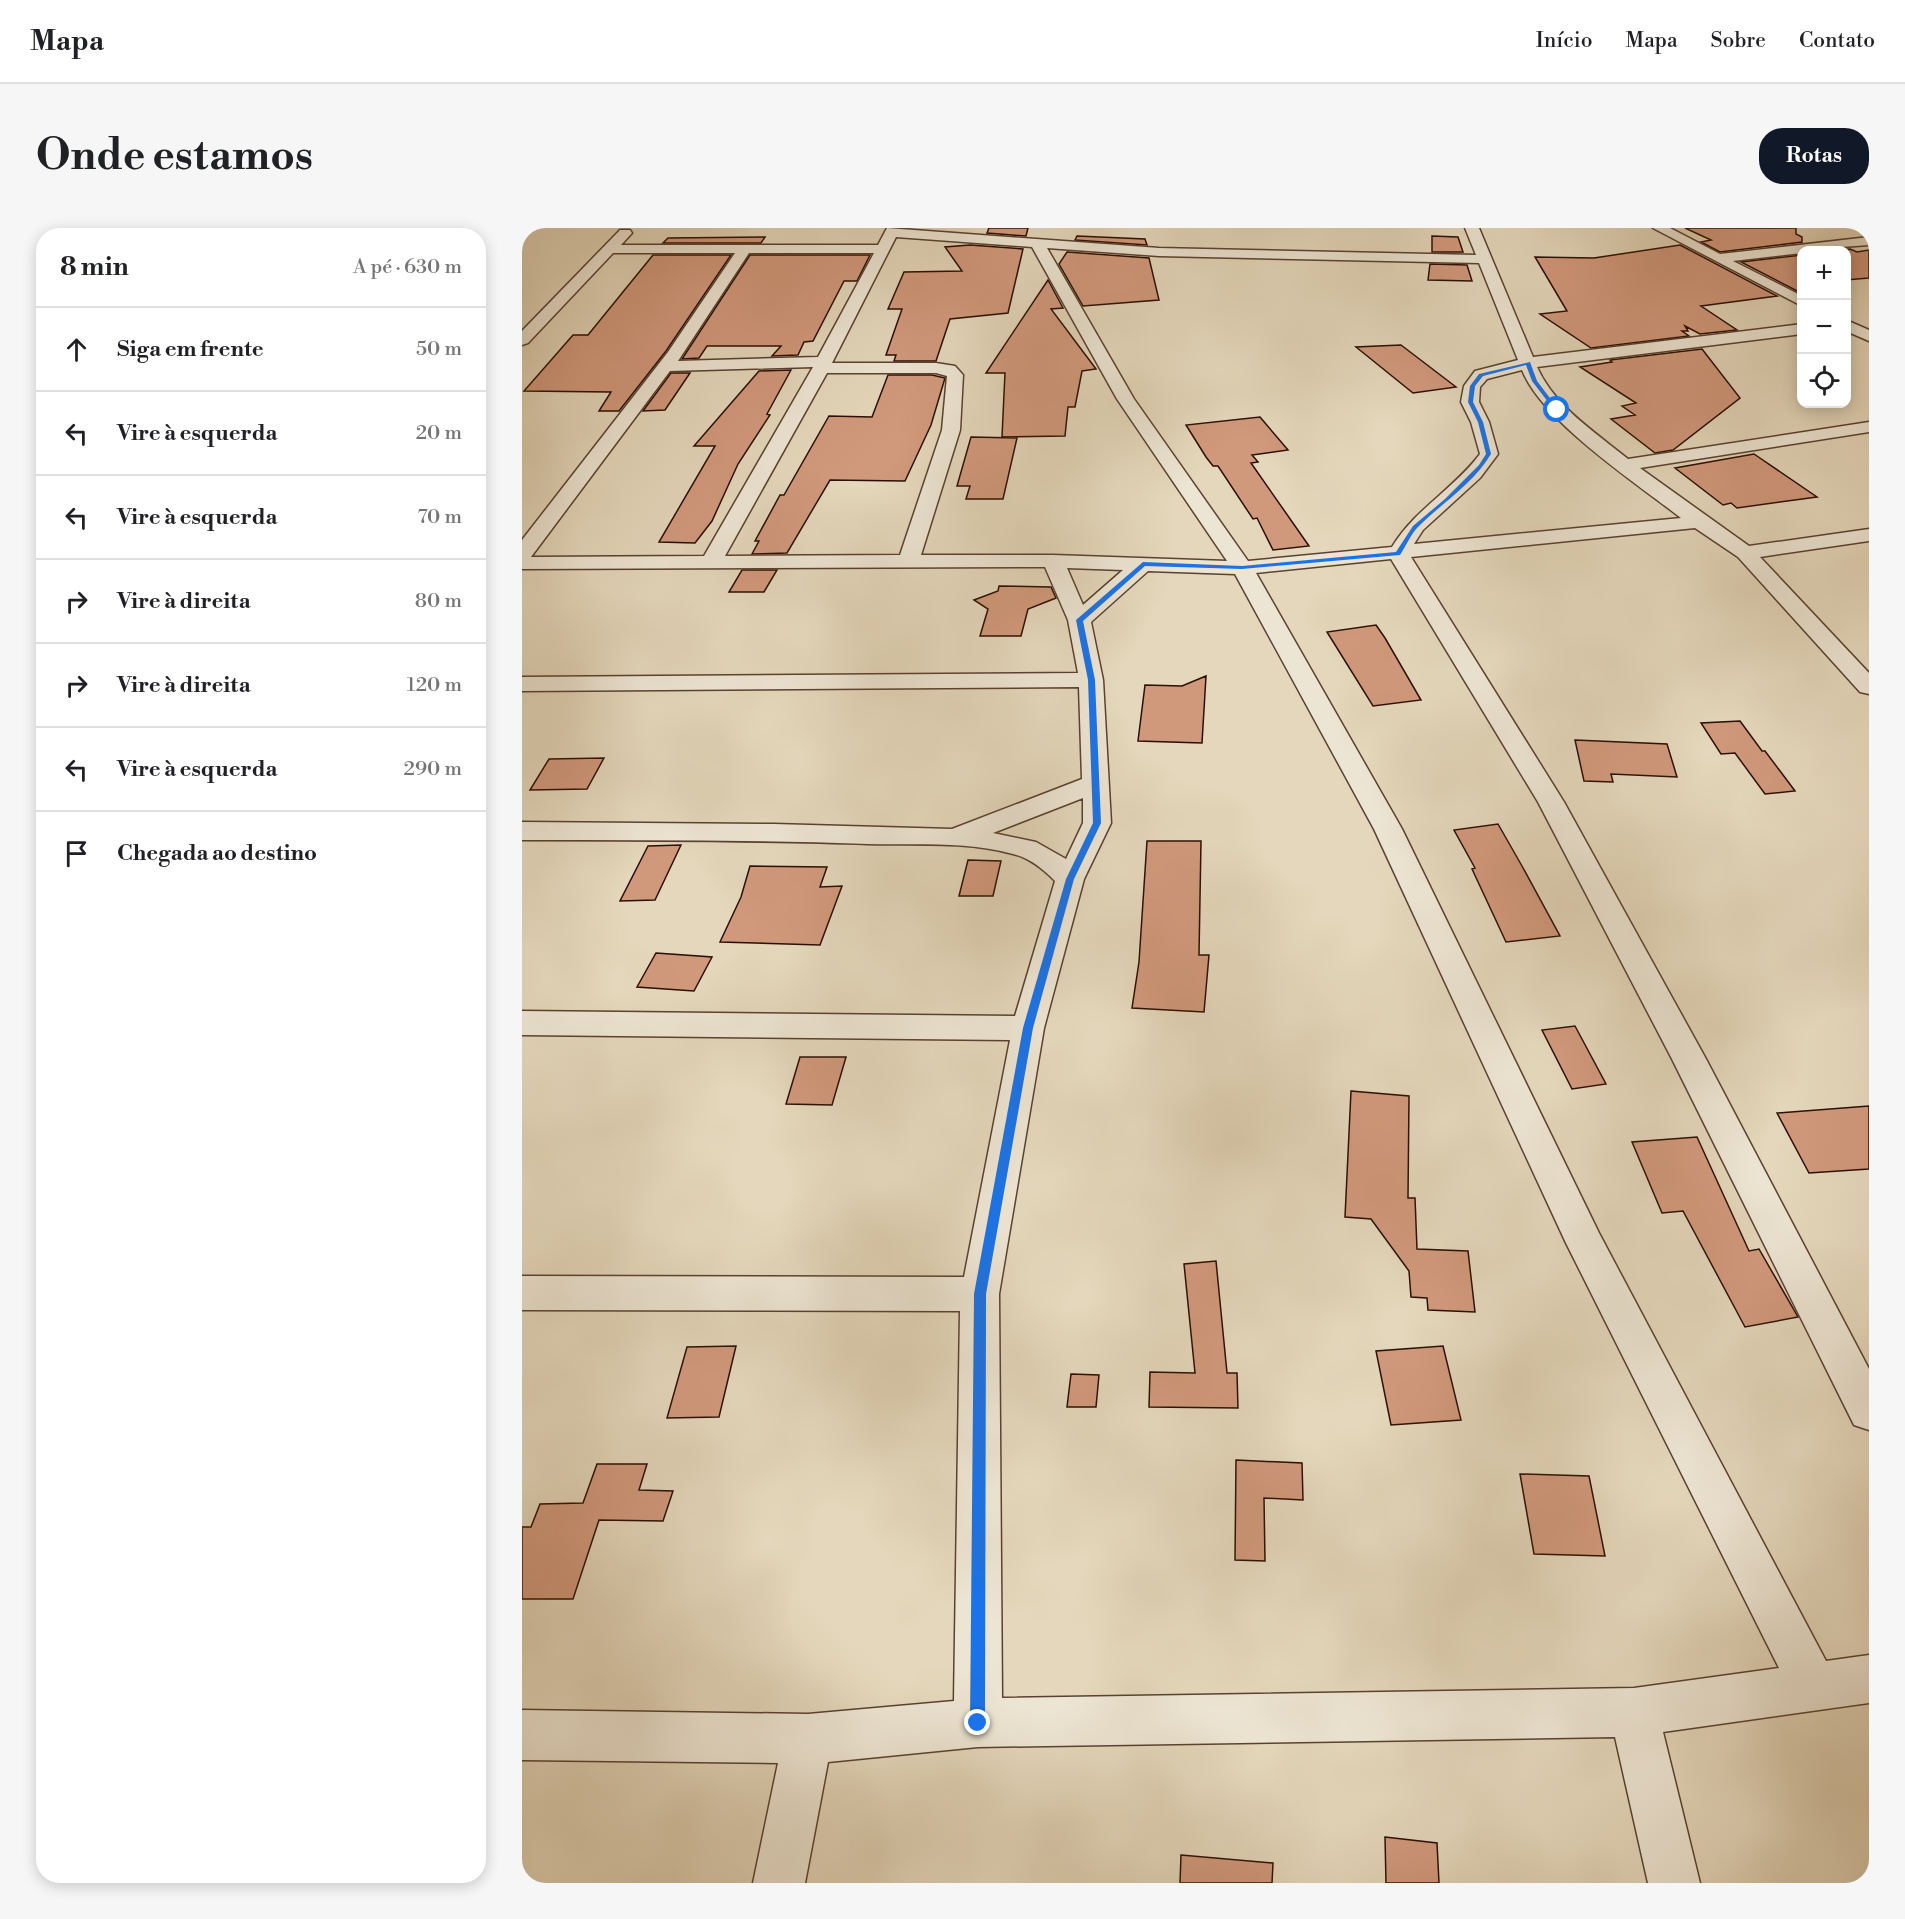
<!DOCTYPE html>
<html lang="pt">
<head>
<meta charset="utf-8">
<style>
	:root { --surface:#fff; --page:#f6f6f6; --text:#202124; --muted:#757577; --line:#e0e0e0; --accent:#111827 }
	body { margin:0; font-family:"Libre Bodoni",serif; background:var(--page); color:var(--text) }
	.controls { position:absolute; right:18px; top:18px; display:grid; overflow:hidden; border-radius:12px; box-shadow:0 3px 15px #0003 }
	.controls button { width:54px; height:54px; display:grid; place-items:center; padding:0; border:0; border-bottom:2px solid var(--line); background:var(--surface); color:var(--text); font:30px sans-serif }
	.stop { position:absolute; width:18px; height:18px; margin:-14px; border:4px solid #1a73e8; border-radius:50%; background:#fff }
	.stop.end { background:#1a73e8; border-color:#fff; box-shadow:0 2px 6px #0008 }
	.list { margin:0; padding:0; list-style:none }
	h2 { display:flex; justify-content:space-between; align-items:center; height:78px; margin:0; padding:0 24px; font-size:26px }
	h2 small { font-size:20px; font-weight:400; color:var(--muted) }
	.list li { display:grid; grid-template-columns:39px 1fr auto; gap:18px; align-items:center; box-sizing:border-box; height:84px; padding:0 24px; border-top:2px solid var(--line) }
	.list b { display:block; font-size:22px; white-space:nowrap }
	.list em { font-size:20px; font-style:normal; color:var(--muted) }
	.icon { flex:none; width:33px; height:33px; fill:none; stroke:currentColor; stroke-width:2; stroke-linecap:round; stroke-linejoin:round }
	.map { position:relative; flex:none; width:1347px; height:1655px; overflow:hidden; border-radius:24px }
	header { display:flex; align-items:center; gap:36px; box-sizing:border-box; height:84px; padding:0 30px; background:var(--surface); border-bottom:2px solid var(--line) }
	header strong { font-size:28px }
	nav { display:flex; gap:33px; margin-inline-start:auto; font-size:21px }
	.intro { display:flex; align-items:center; justify-content:space-between; box-sizing:border-box; height:144px; padding:0 36px }
	h1 { margin:0; font-size:42px }
	.button { padding:15px 27px; border-radius:24px; background:var(--accent); color:#fff; font-size:21px; font-weight:700 }
	main { display:flex; gap:36px; padding:0 36px }
	aside { flex:1; background:var(--surface); border-radius:24px; box-shadow:0 3px 15px #0003 }
	.map>svg:first-child { display:block }
</style>
</head>
<body>
<header>
<strong>Mapa</strong>
<nav><a>Início</a><a>Mapa</a><a>Sobre</a><a>Contato</a></nav>
</header>
<div class="intro"><h1>Onde estamos</h1><a class="button">Rotas</a></div>
<main>
<aside>
<h2>8 min<small>A pé · 630 m</small></h2>
<ul class="list">
<li><svg class="icon" aria-label="ahead" viewBox="0 0 24 24"><path d="M12 20V5M6 11l6-6 6 6"/></svg><div><b>Siga em frente</b></div><em>50 m</em></li>
<li><svg class="icon" aria-label="left" viewBox="0 0 24 24"><path d="M17 20v-9H6M10 6l-5 5 5 5"/></svg><div><b>Vire à esquerda</b></div><em>20 m</em></li>
<li><svg class="icon" aria-label="left" viewBox="0 0 24 24"><path d="M17 20v-9H6M10 6l-5 5 5 5"/></svg><div><b>Vire à esquerda</b></div><em>70 m</em></li>
<li><svg class="icon" aria-label="right" viewBox="0 0 24 24"><path d="M7 20v-9h11M14 6l5 5-5 5"/></svg><div><b>Vire à direita</b></div><em>80 m</em></li>
<li><svg class="icon" aria-label="right" viewBox="0 0 24 24"><path d="M7 20v-9h11M14 6l5 5-5 5"/></svg><div><b>Vire à direita</b></div><em>120 m</em></li>
<li><svg class="icon" aria-label="left" viewBox="0 0 24 24"><path d="M17 20v-9H6M10 6l-5 5 5 5"/></svg><div><b>Vire à esquerda</b></div><em>290 m</em></li>
<li><svg class="icon" aria-label="arrive" viewBox="0 0 24 24"><path d="M6 21V4h12l-3 4 3 4H6"/></svg><div><b>Chegada ao destino</b></div></li>
</ul>
</aside>
<div class="map">
<svg width="1347" height="1655" viewBox="0 0 1347 1655">
	<rect width="100%" height="100%" fill="#e4d7bb"/>
	<filter id="stains"><feTurbulence type="fractalNoise" baseFrequency=".00333" numOctaves="4"/><feColorMatrix values="0 0 0 0 .2 0 0 0 0 .09 0 0 0 0 .02 0 0 0 .5 -.17"/></filter>
	<radialGradient id="worn" r=".72"><stop offset=".6" stop-color="#630" stop-opacity="0"/><stop offset="1" stop-color="#630" stop-opacity=".3"/></radialGradient>
	<path fill="#d1997c" stroke="#2c0f02" stroke-width="1.5" d="M 467,0 L 506,0 L 504,8 L 465,5 Z
		M 1163,0 L 1274,0 L 1274,6 L 1280,9 L 1280,14 L 1198,24 L 1179,14 L 1189,12 Z
		M 555,8 L 623,11 L 625,17 L 553,12 Z
		M 910,8 L 936,9 L 941,24 L 910,24 Z
		M 243,9 L 239,15 L 141,15 L 146,10 Z
		M 448,17 L 501,21 L 486,85 L 428,91 L 414,133 L 372,133 L 374,127 L 364,127 L 380,81 L 366,81 L 382,44 L 440,43 L 423,19 Z
		M 1158,17 L 1255,68 L 1179,78 L 1215,102 L 1178,106 L 1163,98 L 1166,103 L 1160,103 L 1167,108 L 1069,120 L 1018,86 L 1045,83 L 1013,29 L 1072,30 Z
		M 1328,21 L 1335,24 L 1347,22 L 1347,50 L 1324,52 L 1324,22 L 1317,22 Z
		M 545,24 L 627,30 L 637,72 L 561,78 L 537,36 Z
		M 131,27 L 209,27 L 144,123 L 97,183 L 77,183 L 89,164 L 2,163 L 51,107 L 66,107 Z
		M 228,27 L 348,27 L 335,53 L 322,53 L 291,113 L 282,114 L 276,127 L 250,128 L 259,118 L 185,118 L 177,130 L 160,131 Z
		M 1280,27 L 1280,63 L 1277,64 L 1219,34 Z
		M 908,36 L 945,37 L 950,53 L 906,52 Z
		M 526,52 L 541,80 L 529,81 L 574,141 L 560,143 L 553,179 L 546,179 L 543,208 L 480,209 L 483,145 L 464,145 Z
		M 879,117 L 934,159 L 891,165 L 834,119 Z
		M 1180,121 L 1218,170 L 1151,222 L 1133,225 L 1089,191 L 1113,187 L 1100,178 L 1114,175 L 1058,139 L 1090,134 L 1088,132 Z
		M 269,142 L 245,186 L 248,187 L 216,236 L 190,293 L 173,315 L 137,314 L 193,218 L 172,218 L 237,143 Z
		M 149,145 L 168,145 L 143,182 L 121,183 Z
		M 366,147 L 410,147 L 423,150 L 409,197 L 383,253 L 308,252 L 265,325 L 230,326 L 237,313 L 233,313 L 258,267 L 262,267 L 307,188 L 350,189 Z
		M 738,189 L 766,222 L 730,227 L 736,234 L 729,235 L 787,318 L 751,322 L 735,290 L 731,291 L 696,238 L 691,238 L 684,229 L 664,197 Z
		M 449,209 L 495,210 L 481,271 L 444,271 L 448,258 L 435,258 Z
		M 1232,226 L 1295,269 L 1215,280 L 1209,275 L 1201,277 L 1153,240 Z
		M 220,342 L 255,342 L 242,364 L 207,364 Z
		M 477,358 L 529,359 L 534,370 L 506,381 L 499,408 L 458,408 L 466,381 L 452,372 L 476,363 Z
		M 854,397 L 863,410 L 899,472 L 851,478 L 805,404 Z
		M 684,448 L 680,515 L 616,513 L 623,457 L 660,458 Z
		M 1218,493 L 1240,523 L 1243,523 L 1273,563 L 1243,566 L 1213,525 L 1199,526 L 1179,495 Z
		M 1053,512 L 1145,516 L 1155,549 L 1089,546 L 1091,554 L 1062,553 Z
		M 82,530 L 65,561 L 8,562 L 27,531 Z
		M 976,596 L 1000,638 L 1038,708 L 984,714 L 950,641 L 953,640 L 932,602 Z
		M 625,613 L 679,613 L 677,727 L 687,727 L 682,784 L 610,780 L 617,734 Z
		M 159,617 L 133,672 L 98,673 L 126,618 Z
		M 446,632 L 479,633 L 471,668 L 437,668 Z
		M 228,638 L 305,639 L 298,659 L 320,658 L 298,717 L 198,714 L 219,669 Z
		M 134,725 L 190,729 L 172,763 L 115,759 Z
		M 1053,798 L 1084,856 L 1050,861 L 1020,802 Z
		M 278,829 L 324,829 L 310,877 L 264,876 Z
		M 829,863 L 887,868 L 886,970 L 893,970 L 895,1021 L 946,1023 L 953,1084 L 906,1082 L 905,1070 L 889,1069 L 887,1043 L 849,991 L 823,989 Z
		M 1347,878 L 1347,941 L 1287,945 L 1255,885 Z
		M 1175,909 L 1227,1023 L 1237,1021 L 1276,1089 L 1223,1099 L 1161,983 L 1140,985 L 1110,914 Z
		M 694,1033 L 705,1145 L 715,1145 L 716,1180 L 627,1179 L 628,1144 L 673,1145 L 662,1036 Z
		M 214,1118 L 197,1189 L 145,1190 L 165,1119 Z
		M 921,1118 L 939,1192 L 869,1197 L 854,1123 Z
		M 549,1146 L 577,1147 L 574,1179 L 545,1179 Z
		M 714,1232 L 780,1235 L 781,1272 L 742,1270 L 743,1333 L 713,1332 Z
		M 75,1236 L 125,1236 L 117,1262 L 151,1263 L 141,1293 L 77,1292 L 51,1371 L 0,1371 L 0,1299 L 9,1299 L 18,1276 L 61,1275 Z
		M 998,1246 L 1067,1248 L 1083,1328 L 1012,1326 Z
		M 863,1609 L 915,1615 L 917,1655 L 864,1655 Z
		M 659,1627 L 751,1635 L 750,1655 L 658,1655 Z"/>
	<g fill="none" stroke-linecap="round" stroke-linejoin="round">
		<g stroke="#5a4130" stroke-width="3">
			<path id="minor" d="M 365,0 L 637,20 L 954,27 L 943,0 L 957,0 L 1011,129 L 1280,96 L 1280,106 L 1015,139 C 1033,179 1073,204 1106,231 L 1347,194 L 1347,204 L 1118,240 L 1227,318 L 1347,301 L 1347,313 L 1238,329 L 1347,445 L 1347,466 L 1338,464 L 1216,329 L 1173,300 L 889,329 L 1042,574 L 1184,831 L 1347,1141 L 1347,1202 L 1332,1197 L 1150,831 L 1016,574 L 869,331 L 734,345 L 880,601 L 1077,1005 L 1304,1433 L 1347,1427 L 1347,1475 L 1141,1504 L 1178,1655 L 1126,1655 L 1093,1509 L 456,1519 L 306,1534 L 283,1655 L 231,1655 L 256,1535 L 0,1532 L 0,1482 L 286,1486 L 432,1473 L 438,1083 L 0,1082 L 0,1048 L 442,1049 L 488,812 L 0,807 L 0,783 L 493,788 L 533,653 C 521,641 508,630 491,626 C 445,613 393,617 346,616 C 231,612 115,612 0,612 L 0,594 L 252,596 L 430,601 L 560,551 L 557,459 L 0,463 L 0,449 L 556,445 L 546,392 L 523,339 L 0,341 L 0,312 L 146,124 L 213,25 L 91,25 L 6,115 L 0,117 L 0,103 L 98,2 L 108,2 L 110,5 L 99,17 L 356,17 ZM 374,9 L 510,19 L 595,171 L 705,333 L 531,327 L 399,327 L 438,202 L 441,147 L 433,138 L 414,135 L 310,135 ZM 525,20 L 637,28 L 957,35 L 996,132 L 953,143 L 942,158 L 939,174 L 949,194 L 958,226 C 932,261 893,281 870,319 L 726,333 L 612,171 ZM 227,25 L 352,25 L 296,129 L 156,133 ZM 291,139 L 182,328 L 9,329 L 148,143 ZM 1000,142 C 1021,194 1113,254 1159,290 L 892,316 L 901,302 L 958,250 L 976,226 L 967,194 L 957,174 L 958,159 L 965,151 ZM 305,145 L 414,145 L 425,148 L 420,202 L 378,327 L 203,328 ZM 545,340 L 601,342 L 561,377 ZM 626,343 L 713,346 L 852,601 L 1044,1015 L 1257,1440 L 1112,1460 L 480,1470 L 477,1066 L 522,800 L 562,651 L 589,595 L 581,452 L 569,394 ZM 561,570 L 561,595 L 544,631 L 514,614 L 471,605 Z
				M 1131,0 L 1148,0 L 1198,26 L 1347,9 L 1347,17 L 1280,22 L 1280,25 L 1211,33 L 1280,68 L 1280,78 Z
				M 1324,92 L 1347,102 L 1347,113 L 1324,103 Z"/>
		</g>
		<use href="#minor" fill="#ede5d3" fill-rule="evenodd"/>
	</g>
	<path fill="#1a73e8" d="M 1008,134 L 1015,153 L 1037,182 L 1033,183 L 1010,153 L 1004,137 L 961,148 L 953,158 L 951,174 L 961,194 L 969,226 C 951,256 921,274 896,299 C 889,306 884,318 878,327 L 720,341 L 623,338 L 561,393 L 573,452 L 579,595 L 552,651 L 511,800 L 464,1066 L 463,1495 L 461,1500 L 456,1503 L 451,1500 L 448,1495 L 452,1066 L 501,800 L 544,651 L 571,595 L 566,452 L 554,392 L 621,334 L 720,338 L 874,324 L 891,298 L 923,271 L 957,237 L 964,226 L 956,194 L 946,174 L 948,158 L 957,146 Z"/>
	<rect width="100%" height="100%" filter="url(#stains)"/>
	<rect width="100%" height="100%" fill="url(#worn)"/>
</svg>
<div class="controls">
<button>+</button>
<button>−</button>
<button><svg class="icon" aria-label="locate" viewBox="0 0 24 24"><circle cx="12" cy="12" r="6"/><path d="M12 2v4M12 18v4M2 12h4M18 12h4"/></svg></button>
</div>
<div class="stop" style="left:1035px;top:182px"></div>
<div class="stop end" style="left:456px;top:1495px"></div>
</div>
</main>
</body>
</html>
